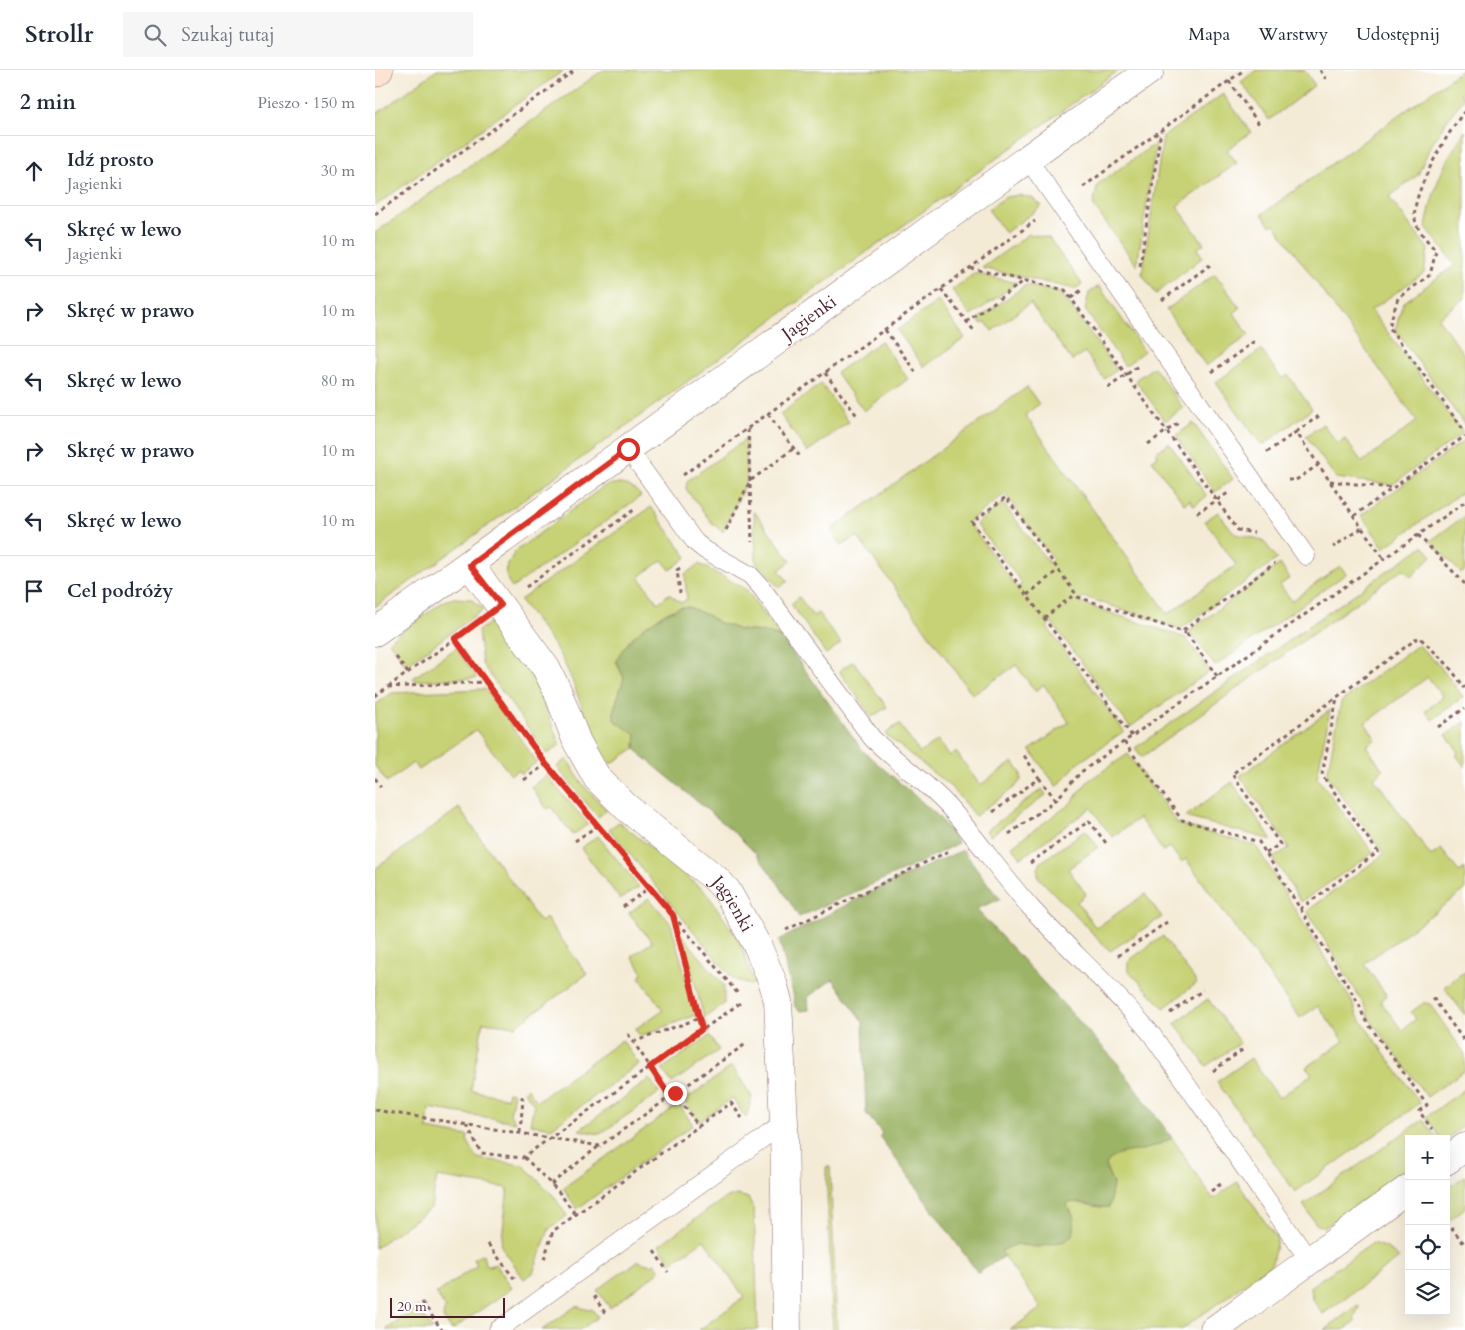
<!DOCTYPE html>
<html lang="pl">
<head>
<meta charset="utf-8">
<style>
	:root { --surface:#fff; --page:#f6f6f7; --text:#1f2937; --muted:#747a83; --line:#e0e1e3 }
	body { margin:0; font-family:Cardo,serif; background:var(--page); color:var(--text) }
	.controls { position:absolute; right:15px; bottom:15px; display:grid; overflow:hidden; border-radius:0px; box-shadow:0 5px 20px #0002 }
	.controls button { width:45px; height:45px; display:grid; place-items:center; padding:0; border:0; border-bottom:1px solid var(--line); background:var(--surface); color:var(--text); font:25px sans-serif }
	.scale { position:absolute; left:15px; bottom:12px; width:115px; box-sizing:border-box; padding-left:5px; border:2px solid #4a1f2b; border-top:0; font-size:14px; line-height:18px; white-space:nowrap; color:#4a1f2b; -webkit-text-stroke:4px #fff; paint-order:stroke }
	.stop { position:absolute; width:15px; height:15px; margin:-11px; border:4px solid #d93025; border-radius:50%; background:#fff }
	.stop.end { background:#d93025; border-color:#fff; box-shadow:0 1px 5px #0008 }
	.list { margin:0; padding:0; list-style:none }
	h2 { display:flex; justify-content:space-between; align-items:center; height:65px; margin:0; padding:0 20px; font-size:21px }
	h2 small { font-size:16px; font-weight:400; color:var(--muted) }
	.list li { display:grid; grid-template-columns:32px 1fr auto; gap:15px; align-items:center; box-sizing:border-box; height:70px; padding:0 20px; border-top:1px solid var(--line) }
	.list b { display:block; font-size:19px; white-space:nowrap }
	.list p { margin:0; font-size:16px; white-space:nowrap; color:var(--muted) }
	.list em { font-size:16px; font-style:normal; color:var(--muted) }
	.icon { flex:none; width:28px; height:28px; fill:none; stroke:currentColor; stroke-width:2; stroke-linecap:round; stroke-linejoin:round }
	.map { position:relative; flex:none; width:1090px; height:1260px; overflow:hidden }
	header { display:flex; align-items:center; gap:30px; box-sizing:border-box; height:70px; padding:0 25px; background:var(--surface); border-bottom:1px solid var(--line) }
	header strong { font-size:24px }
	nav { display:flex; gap:28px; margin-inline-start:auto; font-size:18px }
	.search { width:350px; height:45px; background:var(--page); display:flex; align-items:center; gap:12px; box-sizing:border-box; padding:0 18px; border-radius:0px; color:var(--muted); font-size:19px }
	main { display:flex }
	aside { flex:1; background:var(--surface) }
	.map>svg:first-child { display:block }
</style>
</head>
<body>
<header>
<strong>Strollr</strong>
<div class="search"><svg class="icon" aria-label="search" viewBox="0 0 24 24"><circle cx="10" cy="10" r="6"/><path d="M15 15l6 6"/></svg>Szukaj tutaj</div>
<nav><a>Mapa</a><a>Warstwy</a><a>Udostępnij</a></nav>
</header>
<main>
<aside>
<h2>2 min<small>Pieszo · 150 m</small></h2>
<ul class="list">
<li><svg class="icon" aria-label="ahead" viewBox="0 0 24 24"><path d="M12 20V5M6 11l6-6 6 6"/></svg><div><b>Idź prosto</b><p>Jagienki</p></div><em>30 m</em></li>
<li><svg class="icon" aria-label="left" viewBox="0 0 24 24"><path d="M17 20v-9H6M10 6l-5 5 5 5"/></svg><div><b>Skręć w lewo</b><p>Jagienki</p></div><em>10 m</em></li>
<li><svg class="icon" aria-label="right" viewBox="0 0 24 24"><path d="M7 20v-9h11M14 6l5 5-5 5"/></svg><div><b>Skręć w prawo</b></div><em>10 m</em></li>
<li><svg class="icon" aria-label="left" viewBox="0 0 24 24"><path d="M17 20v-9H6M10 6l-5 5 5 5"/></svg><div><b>Skręć w lewo</b></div><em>80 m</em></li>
<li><svg class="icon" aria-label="right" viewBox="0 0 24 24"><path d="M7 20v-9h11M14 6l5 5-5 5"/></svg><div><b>Skręć w prawo</b></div><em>10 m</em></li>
<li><svg class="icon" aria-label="left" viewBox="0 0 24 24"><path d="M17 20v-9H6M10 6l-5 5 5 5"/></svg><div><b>Skręć w lewo</b></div><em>10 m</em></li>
<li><svg class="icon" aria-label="arrive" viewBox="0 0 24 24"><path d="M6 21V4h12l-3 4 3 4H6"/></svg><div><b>Cel podróży</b></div></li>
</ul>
</aside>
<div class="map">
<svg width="1090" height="1260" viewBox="0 0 1090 1260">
	<rect width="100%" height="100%" fill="#fff"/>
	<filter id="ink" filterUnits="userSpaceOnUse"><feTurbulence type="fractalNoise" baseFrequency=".02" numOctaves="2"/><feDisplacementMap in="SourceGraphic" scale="10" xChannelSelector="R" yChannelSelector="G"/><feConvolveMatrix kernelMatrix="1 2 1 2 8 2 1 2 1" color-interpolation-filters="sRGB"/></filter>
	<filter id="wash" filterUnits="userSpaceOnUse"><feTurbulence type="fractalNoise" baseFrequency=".0096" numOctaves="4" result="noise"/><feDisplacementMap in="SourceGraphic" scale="20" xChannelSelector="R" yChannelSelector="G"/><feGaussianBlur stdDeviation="1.12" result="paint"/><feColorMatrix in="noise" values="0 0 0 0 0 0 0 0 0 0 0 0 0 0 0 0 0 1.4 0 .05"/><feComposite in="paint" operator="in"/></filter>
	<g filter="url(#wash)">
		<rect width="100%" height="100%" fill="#f4ebd6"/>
		<path fill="#c6d274" stroke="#887850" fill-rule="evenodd" d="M 62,0 L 189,0 L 0,136 L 0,45 Z
			M 228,0 L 744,0 L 0,537 L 0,163 Z
			M 881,0 L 929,0 L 940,15 L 894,50 L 866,12 Z
			M 1087,0 L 1090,2 L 1090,20 L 1086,23 L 1089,28 L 1072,50 L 1054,79 L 1043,105 L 1014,127 L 1053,179 L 1049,203 L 996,240 L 1088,363 L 1017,415 L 961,408 L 931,366 L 948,354 L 963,374 L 970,369 L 987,392 L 1042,351 L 899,154 L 895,156 L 887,144 Z
			M 848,24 L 876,62 L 852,80 L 862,93 L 802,136 L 829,174 L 822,179 L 828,187 L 781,224 L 767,204 L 788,67 Z
			M 1090,61 L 1090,228 L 1063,248 L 1090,286 L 1090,355 L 1020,260 L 1028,233 L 1080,195 L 1051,157 C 1058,118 1068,94 1090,61 Z
			M 781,73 L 762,196 L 718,135 L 723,114 Z
			M 644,125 L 657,128 L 667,136 L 630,163 L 613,139 L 631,127 Z
			M 654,164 L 674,168 L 707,214 L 700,219 L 607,198 Z
			M 600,203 L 642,213 L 596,246 L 577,220 Z
			M 840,204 L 865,238 L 859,243 L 874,265 L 831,296 L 791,240 Z
			M 651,215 L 686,223 L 742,300 L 729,309 L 710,282 L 697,291 L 655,233 L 617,261 L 611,252 L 607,254 L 603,249 Z
			M 724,216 L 769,281 L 750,296 L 710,240 L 714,223 Z
			M 563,231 L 590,268 L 549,297 L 522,260 Z
			M 506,271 L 533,309 L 489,341 L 461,303 Z
			M 886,280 L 907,309 L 913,305 L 937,339 L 887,376 L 841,312 Z
			M 779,297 L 808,338 L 790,351 L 760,310 Z
			M 446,314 L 474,352 L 432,382 L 405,344 Z
			M 652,317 L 664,334 L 650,345 L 793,544 L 861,495 L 830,451 L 843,442 L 860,464 L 888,470 L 902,489 L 805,559 L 710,527 L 703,532 L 811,568 L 835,601 L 755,657 L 677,553 L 672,557 L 749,661 L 702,694 L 682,717 L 655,680 L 694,652 L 669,615 L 660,621 L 641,595 L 598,625 L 482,466 L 467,476 L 456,460 ZM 630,424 L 678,489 L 674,493 L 628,433 L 601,454 L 647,513 L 642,518 L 593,452 Z
			M 818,353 L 858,409 L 840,422 L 801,366 Z
			M 371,369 L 372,410 L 348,462 L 337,453 L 311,419 L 312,411 Z
			M 1090,370 L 1090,420 L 1009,478 L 986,445 Z
			M 794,373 L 832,426 L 819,436 L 815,430 L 809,434 L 777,390 L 783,386 L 781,382 Z
			M 237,414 C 249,413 258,416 266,426 L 137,518 C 127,505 132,492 142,480 L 228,417 Z
			M 276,437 L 312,487 L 295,500 L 287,490 L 264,507 L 283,533 L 294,524 L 306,533 L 312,529 L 310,504 L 324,494 L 371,519 L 407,568 L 389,562 L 364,560 L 355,556 L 344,553 L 333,546 L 314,537 L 289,543 L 254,570 L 244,598 L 249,608 L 239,639 L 239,649 L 261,665 L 260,678 L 236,694 C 212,668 207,628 191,597 C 180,573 161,552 145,530 Z
			M 379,441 L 416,491 L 404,500 L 413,511 L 404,518 L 390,500 L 381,493 Z
			M 1090,446 L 1090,501 L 1086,503 L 1055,471 Z
			M 1048,476 L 1057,486 L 1036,507 L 1028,499 L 767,687 L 760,678 Z
			M 905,494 L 915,508 L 905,515 L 917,531 L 965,496 L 971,504 L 840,596 L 814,561 Z
			M 424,527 L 438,546 L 443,543 L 466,573 L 451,584 L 416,534 Z
			M 79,528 L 96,529 L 109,539 L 31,595 L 14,571 L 69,531 Z
			M 117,551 L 161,614 L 185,675 L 172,684 L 107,594 L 103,561 Z
			M 1043,575 L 1064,595 L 1088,627 L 1057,650 L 1050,641 L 1068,627 L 1053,607 L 990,653 L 1001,669 L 991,676 L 1008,700 L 999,708 L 1056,786 L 1066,779 L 1084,802 L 1090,798 L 1090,820 L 989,894 L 1012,926 L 1005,931 L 1027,960 L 1041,949 L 1036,942 L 1050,932 L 1051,934 L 1054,933 L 1090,984 L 1090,1000 L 1052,1027 L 994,948 L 991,938 L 932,841 L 1009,784 L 952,705 L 966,632 Z
			M 81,578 L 102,608 L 41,611 L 38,608 Z
			M 478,591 L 512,637 L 497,647 L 464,601 Z
			M 110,619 L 162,692 L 146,704 L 144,700 L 136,705 L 101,660 L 44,700 L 38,693 L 12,712 L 0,696 L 0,635 L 17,623 Z
			M 955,640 L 942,707 L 998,783 L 926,832 L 898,788 L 914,778 L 865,706 Z
			M 1090,652 L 1090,697 L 1081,685 L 1084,682 L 1071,665 Z
			M 524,654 L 545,683 L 563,670 L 575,686 L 581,682 L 605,715 L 638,692 L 646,703 L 646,710 L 640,717 L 600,746 L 576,717 L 510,664 Z
			M 753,684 L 803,754 L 881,776 L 979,935 L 982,945 L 1045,1033 L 920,1122 L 842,1012 L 876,988 L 904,1028 L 937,1004 L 931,997 L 969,971 L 943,936 L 925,948 L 811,789 L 806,792 L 795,777 L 788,781 L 764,748 L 737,767 L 716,738 L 646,788 L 637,776 L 695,734 L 713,711 Z
			M 192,689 L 208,715 L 232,740 L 223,747 L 182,697 Z
			M 171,705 L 213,754 L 198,765 L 176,737 L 172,739 L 156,717 Z
			M 857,712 L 897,770 L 810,747 Z
			M 667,719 L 671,725 L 615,766 L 611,761 Z
			M 84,738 L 165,852 L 171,848 L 212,904 L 141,956 L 108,952 L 96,1020 L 132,1028 L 133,1022 L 139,1023 L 135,1044 L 141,1052 L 54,1038 L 52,1059 L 93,1066 L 92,1070 L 102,1088 L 148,1095 L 178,1125 L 192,1146 L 174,1159 L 158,1203 L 149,1209 L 126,1176 L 133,1118 L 62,1107 L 56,1138 L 0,1178 L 0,799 Z
			M 244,752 L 331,822 L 365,872 L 379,912 L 375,915 L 358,909 L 234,759 Z
			M 711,760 L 723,777 L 693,799 L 711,824 L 702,832 L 721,858 L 770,824 L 787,847 L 735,881 L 663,807 L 663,799 L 666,792 Z
			M 223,766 L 264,817 L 245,829 L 206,778 Z
			M 274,828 L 296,854 L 321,945 L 265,966 L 260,959 L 288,940 L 264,907 L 268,903 L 257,886 L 277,872 L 254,843 Z
			M 307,865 L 349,916 L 349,934 L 329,948 Z
			M 788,866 L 822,913 L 789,938 L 753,900 L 753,893 L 756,889 Z
			M 1090,901 L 1090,945 L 1069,917 Z
			M 833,929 L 865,973 L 831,996 L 800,953 Z
			M 334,966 L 344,980 L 297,1013 L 287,999 Z
			M 247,970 L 264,994 L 176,1058 L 155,1054 L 159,1034 L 149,1021 L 152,1018 L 162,1031 Z
			M 357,996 L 377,1027 L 371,1048 L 357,1028 L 324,1052 L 309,1031 Z
			M 275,1009 L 284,1023 L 225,1064 L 204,1060 Z
			M 1090,1019 L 1090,1055 L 1071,1069 L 1066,1069 L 1051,1047 Z
			M 304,1034 L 318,1055 L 202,1139 L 188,1118 Z
			M 1048,1049 L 1062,1069 L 1034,1069 L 1034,1097 L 950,1157 L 942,1155 L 928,1135 Z
			M 797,1068 L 838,1129 L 862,1112 L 902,1169 L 897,1194 L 806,1260 L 635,1260 L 666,1238 L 625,1181 L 641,1174 L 652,1176 L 697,1143 L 692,1136 L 693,1132 C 706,1130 717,1137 731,1137 L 734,1103 L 730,1096 C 742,1077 756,1084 774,1078 C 782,1076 789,1072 797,1068 Z
			M 451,1097 L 455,1097 L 462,1260 L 458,1260 Z
			M 1090,1106 L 1090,1138 L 1071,1152 L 1071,1119 Z
			M 363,1125 L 373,1128 L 379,1138 L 383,1260 L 324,1260 L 369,1227 L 329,1170 L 296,1193 L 284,1175 L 350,1128 Z
			M 998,1173 L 1012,1178 L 1024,1188 L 948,1244 L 937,1229 L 936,1216 Z
			M 108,1184 L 110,1194 L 114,1196 L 121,1194 L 137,1218 L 77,1260 L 68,1248 L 70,1237 L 61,1224 L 102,1195 L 99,1189 Z
			M 263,1191 L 276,1195 L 280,1193 L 285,1201 L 235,1238 L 222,1220 Z
			M 983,1235 L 984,1237 L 979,1248 L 981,1251 L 969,1260 L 949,1260 Z
			M 201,1236 L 214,1240 L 217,1239 L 223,1247 L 205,1260 L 167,1260 Z
			M 42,1237 L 58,1260 L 11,1260 Z"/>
		<path fill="#9cb466" stroke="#736a48" d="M 306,537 L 314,537 L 334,546 L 344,553 L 355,556 L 364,560 L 389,562 L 407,568 L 488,681 L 563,746 L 583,773 L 540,795 L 424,847 L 403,813 L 381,784 L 358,761 L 264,683 L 260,678 L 261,665 L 239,650 L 239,639 L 249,608 L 241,591 C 253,566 281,546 306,537 Z
			M 588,780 L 619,822 L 626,829 L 601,839 L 743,994 L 797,1068 C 788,1072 780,1077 771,1079 C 755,1083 740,1080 730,1096 L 738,1114 L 734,1137 C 719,1139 707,1130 693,1133 L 692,1136 C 700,1146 701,1152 698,1165 L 690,1171 L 663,1177 L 641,1174 L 626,1181 L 629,1186 L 603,1203 L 505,1067 L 507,1063 L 491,1043 L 488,952 L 458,909 L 433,927 L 434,940 L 425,941 L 420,937 L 418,923 L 404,870 L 510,815 Z"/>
	</g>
	<g filter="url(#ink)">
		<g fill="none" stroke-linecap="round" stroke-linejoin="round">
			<g stroke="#866667" stroke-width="19">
				<path id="lane" d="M 652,88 L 931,486
					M 253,379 L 320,472 L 330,480 L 375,505 L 386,517 L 497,668 C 521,692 550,711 573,736 C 603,769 627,806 657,839 C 696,882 741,920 777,965 L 934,1190
					M 123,1260 L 409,1053"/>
			</g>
			<g stroke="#866667" stroke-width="29">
				<g id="street">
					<path id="s1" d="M 95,495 L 171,598 L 182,620 L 202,672 L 222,708 L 251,737 L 341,809 L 352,821 L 383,877 L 398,913 L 403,931 L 409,1053 L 412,1260"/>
					<path id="s2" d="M 0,562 L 775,0"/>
					<path d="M 1071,1091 L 1090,1077"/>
					<path d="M 839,1260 L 1034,1118"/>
				</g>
			</g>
			<g stroke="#866667" stroke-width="29">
				<path id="secondary" d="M 0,3 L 4,0"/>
			</g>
			<path stroke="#866667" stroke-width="3" stroke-dasharray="4 4" stroke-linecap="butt" d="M 945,0 L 951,9
				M 854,11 L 886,57
				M 1090,41 C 1074,60 1035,125 1040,149 C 1042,161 1054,172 1061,181 L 1055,205 L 1023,228 L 1014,257 L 1090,362
				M 708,117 L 869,0
				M 0,144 L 200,0
				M 765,196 L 786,60
				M 595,198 L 690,220 L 863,460 L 879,463
				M 566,219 L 600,262
				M 696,228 L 708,219
				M 787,230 L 835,195
				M 591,252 L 649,211
				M 510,260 L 542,304
				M 837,302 L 881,270
				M 450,303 L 483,347
				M 733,318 L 763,296
				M 393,344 L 426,388
				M 373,359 L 377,472
				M 921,362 L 944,346
				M 773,374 L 803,353
				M 892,382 L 921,362 L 987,458 L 958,477
				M 308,405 L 660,151
				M 913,410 L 921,410 L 943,395
				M 955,411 L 1016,418
				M 822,443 L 853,423
				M 979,446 L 1090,366
				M 987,458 L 1009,489
				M 351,460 L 375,411 L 419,378
				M 1043,465 L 1090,514
				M 305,498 L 302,500 L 305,523
				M 151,517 L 260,439
				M 652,525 L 683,500
				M 669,548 L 700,524
				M 80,569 L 98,556
				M 21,587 L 33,603
				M 842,606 L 809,560 L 900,493
				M 13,617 L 112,612
				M 0,626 L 80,569 L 175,698
				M 1063,657 L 1090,638
				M 757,666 L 597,452 L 631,427 L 703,527 L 811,563
				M 749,672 L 807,750 L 884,772 L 984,934 L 989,948 L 1052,1035 L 1044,1041 L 1057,1059
				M 0,708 L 6,717
				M 664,708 L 681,730
				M 149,710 L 171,694
				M 618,742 L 664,708 L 648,684
				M 634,764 L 681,730 L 706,702 L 1090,432
				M 200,771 L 222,756
				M 237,772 L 364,925
				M 891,783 L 905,774 L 857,704 L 1044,567 L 1072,594 L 1090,618
				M 655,793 L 714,751 L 731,773
				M 248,837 L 275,817
				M 925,839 L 1003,782 L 947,705 L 962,628
				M 298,846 L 327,959
				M 411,860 L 574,781
				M 743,886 L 792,852
				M 1058,928 L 1090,972
				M 795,943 L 828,920
				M 253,964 L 295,1026
				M 258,972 L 325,948
				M 838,1001 L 870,978
				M 300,1023 L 324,1057
				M 0,1040 L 225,1076 L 372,973
				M 92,1055 L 106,1083 L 147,1088 L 368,931
				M 145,1062 L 148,1030 L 145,1023
				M 149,1087 L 183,1121 L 201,1145
				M 176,1114 L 224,1076
				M 836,1121 L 847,1113
				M 1076,1157 L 1090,1175
				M 113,1174 L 141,1211
				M 279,1181 L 293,1202
				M 169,1189 L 178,1161 L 356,1033 L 367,1048
				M 219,1226 L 232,1246
				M 47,1232 L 67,1260"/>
			<use href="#lane" stroke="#fff" stroke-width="18"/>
			<use href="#street" stroke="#fff" stroke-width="28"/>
			<use href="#secondary" stroke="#fee3d2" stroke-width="28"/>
		</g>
	</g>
	<g fill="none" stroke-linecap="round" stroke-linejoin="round" filter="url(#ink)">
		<path stroke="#d93025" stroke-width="6" d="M 253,379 L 95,495 L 126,535 L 80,569 L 171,694 L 298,845 L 327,959 L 275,997 L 295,1026 L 300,1023"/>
	</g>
	<g text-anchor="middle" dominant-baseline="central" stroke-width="4" stroke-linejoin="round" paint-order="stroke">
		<g font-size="18" fill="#4a1f2b" stroke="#fff">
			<text stroke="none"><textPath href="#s2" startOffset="536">Jagienki</textPath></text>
			<text stroke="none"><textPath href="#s1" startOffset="436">Jagienki</textPath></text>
		</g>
	</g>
</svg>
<div class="controls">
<button>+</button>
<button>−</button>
<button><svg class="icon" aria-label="locate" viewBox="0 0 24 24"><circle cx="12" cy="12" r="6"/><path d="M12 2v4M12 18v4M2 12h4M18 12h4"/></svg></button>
<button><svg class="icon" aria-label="layers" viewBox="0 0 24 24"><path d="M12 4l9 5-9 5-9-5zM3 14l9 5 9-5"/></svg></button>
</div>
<div class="scale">20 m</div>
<div class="stop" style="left:253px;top:379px"></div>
<div class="stop end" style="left:300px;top:1023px"></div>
</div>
</main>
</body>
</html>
